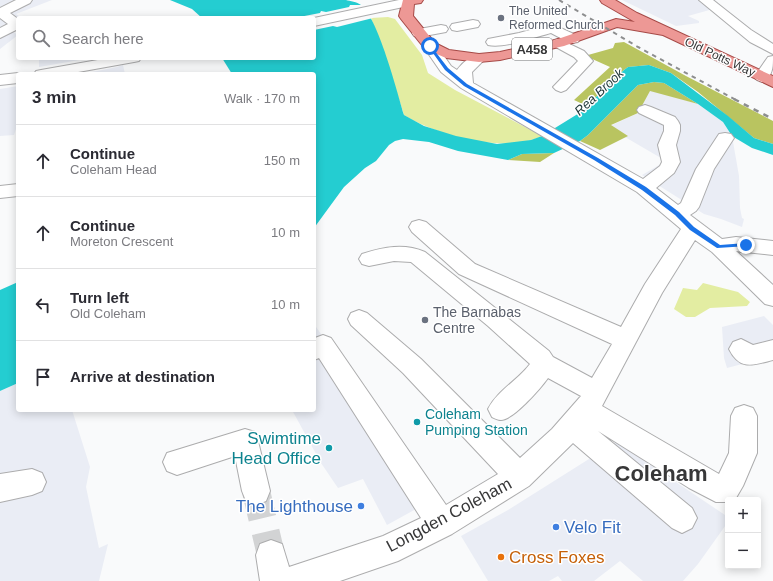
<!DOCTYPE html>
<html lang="en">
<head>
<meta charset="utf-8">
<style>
	:root { --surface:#fff; --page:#f2f2f3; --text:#2b2b33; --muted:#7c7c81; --line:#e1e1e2 }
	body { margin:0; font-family:Helvetica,sans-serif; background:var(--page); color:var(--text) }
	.controls { position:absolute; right:12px; bottom:12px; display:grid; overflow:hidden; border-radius:4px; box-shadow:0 2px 10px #0003 }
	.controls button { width:36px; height:36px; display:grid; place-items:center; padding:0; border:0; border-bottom:1px solid var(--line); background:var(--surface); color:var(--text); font:20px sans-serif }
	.stop { position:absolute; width:12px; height:12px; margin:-9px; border:3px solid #1a73e8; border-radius:50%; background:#fff }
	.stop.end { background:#1a73e8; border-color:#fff; box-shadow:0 1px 4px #0008 }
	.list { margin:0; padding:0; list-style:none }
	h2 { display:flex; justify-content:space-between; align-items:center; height:52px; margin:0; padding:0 16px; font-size:17px }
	h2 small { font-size:13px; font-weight:400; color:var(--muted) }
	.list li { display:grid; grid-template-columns:26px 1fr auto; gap:12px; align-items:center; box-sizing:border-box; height:72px; padding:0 16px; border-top:1px solid var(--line) }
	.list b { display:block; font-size:15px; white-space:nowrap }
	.list p { margin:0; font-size:13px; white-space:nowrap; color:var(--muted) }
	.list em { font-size:13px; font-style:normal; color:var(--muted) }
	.icon { flex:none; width:22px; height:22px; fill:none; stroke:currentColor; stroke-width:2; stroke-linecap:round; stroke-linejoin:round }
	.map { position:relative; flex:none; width:773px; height:581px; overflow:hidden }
	.search { position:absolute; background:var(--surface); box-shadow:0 2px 10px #0003; left:16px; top:16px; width:300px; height:44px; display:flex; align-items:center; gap:10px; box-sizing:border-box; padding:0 14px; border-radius:4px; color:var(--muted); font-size:15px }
	.panel { position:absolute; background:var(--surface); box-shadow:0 2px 10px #0003; left:16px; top:72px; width:300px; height:340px; border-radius:4px }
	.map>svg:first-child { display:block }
</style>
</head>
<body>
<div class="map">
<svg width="773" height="581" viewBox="0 0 773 581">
	<rect width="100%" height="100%" fill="#f9fafb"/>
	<path fill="#eaedf5" d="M 0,0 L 52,0 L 16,14 L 22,18 L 18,18 L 18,28 L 12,31 L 18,35 L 0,49 Z
		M 622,0 L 701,0 L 713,9 L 688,16 L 699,21 L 699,23 L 676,26 Z
		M 39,58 L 91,58 L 39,67 Z
		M 123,65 L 125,74 L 82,74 L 117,67 Z
		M 18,86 L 18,123 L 14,135 L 0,136 L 0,89 Z
		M 650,90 L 698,104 L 723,122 L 732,136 L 739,176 L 740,208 L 742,218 L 744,219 L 742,227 L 721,219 L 704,214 L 642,175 L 666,161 L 625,137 L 627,137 L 610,126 L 638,113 Z
		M 764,316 L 773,325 L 773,356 L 727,368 L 724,358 L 722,327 Z
		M 314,324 L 436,498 L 387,525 L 363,479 L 338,488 L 321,463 L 292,410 L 314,410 Z
		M 18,383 L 18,410 L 72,410 L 90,467 L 86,487 L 99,548 L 108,544 L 99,581 L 0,581 L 0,391 Z
		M 616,442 L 728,517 L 728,522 L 698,564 L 683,581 L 643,581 L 620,561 L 594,581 L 562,581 L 558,576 L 549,581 L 488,581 L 461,536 L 508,510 Z"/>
	<path fill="#e3eda2" d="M 388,17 L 395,19 L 422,55 L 428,73 L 455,90 L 542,136 C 505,154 438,136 404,115 L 382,46 L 371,18 Z
		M 703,283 L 738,292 L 750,302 L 747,306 L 710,308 L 695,317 L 686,317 L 674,309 L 683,288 L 697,290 Z"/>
	<path fill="#b9c460" d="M 624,42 L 686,76 L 773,121 L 773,144 L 754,138 L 698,92 L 671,73 L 649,65 L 628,67 L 624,70 L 595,98 L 589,107 L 574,100 L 610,67 L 590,58 L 588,55 L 613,48 L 615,43 Z
		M 654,82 L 664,83 L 698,104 L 650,91 L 638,113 L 611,125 L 628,136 L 600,150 L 580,141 L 588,135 L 638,85 Z
		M 554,153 L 540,162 L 508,160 L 522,154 Z"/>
	<path fill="#24cdd1" d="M 170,0 L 346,0 C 350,1 357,2 361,5 C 378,18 397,91 404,115 L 424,126 L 456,136 L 497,144 L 531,140 L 542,136 L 589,107 L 595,98 L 624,70 L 628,67 L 649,65 L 671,73 L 728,116 L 754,138 L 773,144 L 773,155 L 752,148 L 732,136 L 723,122 L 698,104 L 664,83 L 654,82 L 638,85 L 588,135 L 580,141 L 554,153 L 522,154 L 508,160 L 458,151 L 429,142 L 403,139 L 395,141 L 389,145 L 376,161 L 365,168 L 344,187 L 314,228 L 314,74 L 232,74 L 222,58 L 314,58 L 314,18 L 202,18 L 192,9 Z
		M 18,282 L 18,383 L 0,391 L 0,290 Z"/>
	<path fill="#f9fafb" d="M 350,5 L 363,5 L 373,18 L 337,27 L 333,26 L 314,30 L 314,18 L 294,18 L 320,13 L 321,11 L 326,12 L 349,7 Z"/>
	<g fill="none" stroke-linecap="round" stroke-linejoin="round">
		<path stroke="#d2d3d4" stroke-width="28" stroke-dasharray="28 14" stroke-linecap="butt" d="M 256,491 L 271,555"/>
		<g stroke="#acacad" stroke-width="2">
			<path id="minor" d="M 16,0 L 32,0 L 30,3 L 10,13 L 18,19 L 18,29 L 0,38 L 0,28 L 8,24 L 0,18 L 0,8 Z
				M 399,0 L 413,0 L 414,2 L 412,5 L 408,6 L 314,26 L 314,18 Z
				M 699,0 L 713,0 L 718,4 L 751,30 L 773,44 L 773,54 L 750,42 Z
				M 473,20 L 478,21 L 480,24 L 478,27 L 457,31 L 452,30 L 450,27 L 452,24 Z
				M 552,24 L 578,36 L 580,39 L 578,42 L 573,43 L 568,42 L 551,33 C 535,37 503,49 488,45 L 486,42 L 488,39 L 519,33 Z
				M 441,25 L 446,26 L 448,29 L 446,32 L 419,37 L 414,36 L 412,33 L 414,30 Z
				M 559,39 L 584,51 L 593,61 L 566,90 L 561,92 L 556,90 L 553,87 L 578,61 L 574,57 L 554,46 L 552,43 L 554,40 Z
				M 430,42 L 435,43 L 451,66 L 457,70 C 463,62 474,52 484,55 L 486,58 L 472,72 L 473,83 L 643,179 L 660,166 L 662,162 L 658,145 L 664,131 L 664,125 L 639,113 L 637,110 L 639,107 L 645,105 L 651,107 L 675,117 L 678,121 L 680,125 L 680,131 L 676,145 L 680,162 L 674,173 L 656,188 L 678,205 L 681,203 L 696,169 L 719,134 L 725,133 L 731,134 L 734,138 L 714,169 L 699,207 L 696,211 L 690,215 L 722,239 L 736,237 L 773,241 L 773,255 L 736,251 L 773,285 L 773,306 L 765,304 L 712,252 L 695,240 L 662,293 L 602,406 L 719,474 L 729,453 L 731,416 L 735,408 L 744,405 L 753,408 L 757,416 L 757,453 L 743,486 L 736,498 L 726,502 L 716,502 L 689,488 L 598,431 L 692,508 L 697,518 L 692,528 L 682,533 L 672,528 L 573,443 L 529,486 L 452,534 L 398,561 L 340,581 L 260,581 L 256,555 L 260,544 L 271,540 L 282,544 L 289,567 L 383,536 L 421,518 L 319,358 L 314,360 L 315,338 L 323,335 L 331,338 L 446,505 L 498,474 L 403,373 L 351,325 L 348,319 L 351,313 L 359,310 L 367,313 L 421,359 L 520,458 L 552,429 L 581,396 L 548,378 C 541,388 513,420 501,420 C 498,420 494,418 492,417 L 488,409 C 497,391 518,380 530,364 L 488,326 L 411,262 L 394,261 L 369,266 L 362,264 L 359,259 L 362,254 C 384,247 404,243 425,252 L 549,351 L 553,357 L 592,378 L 612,344 L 459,274 L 412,232 L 409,227 L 412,222 L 419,220 L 426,222 L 475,264 L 621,327 L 645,284 L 681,229 L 637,192 L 461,88 L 441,72 L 423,46 L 425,43 Z
				M 773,56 C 773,66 773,72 767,80 L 762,82 L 757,80 L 754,77 L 768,57 Z
				M 109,58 L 141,58 L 139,61 L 134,62 L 67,74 L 34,74 L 36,71 L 41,70 Z
				M 18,73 L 20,74 L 18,74 L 18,83 L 0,85 L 0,75 Z
				M 18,184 L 18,196 L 0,198 L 0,186 Z
				M 741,339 L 753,345 L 773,340 L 773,360 C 753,365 740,371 729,349 L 733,342 Z
				M 245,429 L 255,432 L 258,441 L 270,491 L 266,501 L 256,505 L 246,501 L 242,491 L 235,456 L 177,475 L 167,471 L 163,462 L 167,453 Z
				M 32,469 L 42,473 L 46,482 L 42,491 L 32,495 L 0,502 L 0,474 Z"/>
		</g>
		<g stroke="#a64a47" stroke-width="2">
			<path id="major" d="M 403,0 L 423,0 L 421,3 L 414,4 L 413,16 L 435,43 L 449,50 L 479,54 L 500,52 L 555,40 L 616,19 L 635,22 L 602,3 L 600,0 L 615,0 L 637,13 L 773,76 L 773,87 L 663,35 L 617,27 L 564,46 L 500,60 L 479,62 L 446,58 L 425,49 L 401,19 L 399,16 Z"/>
		</g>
		<use href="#minor" fill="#fff" fill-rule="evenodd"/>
		<use href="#major" fill="#ed9895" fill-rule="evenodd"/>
		<path stroke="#8d8e8f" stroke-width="2" stroke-dasharray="4.5 4.5" stroke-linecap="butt" d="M 559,0 L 638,47 L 736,100"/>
		<path stroke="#8d8e8f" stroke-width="2.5" stroke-dasharray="5.5 5.5" stroke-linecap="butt" d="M 734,99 L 773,119"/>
	</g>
	<path fill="#1a73e8" d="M 428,46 L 431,46 L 448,68 L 467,84 L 598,158 L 646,187 L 679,212 L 694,227 L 720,245 L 746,243 L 749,245 L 748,246 L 717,248 L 690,230 L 675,215 L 642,190 L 594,160 L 464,86 L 445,70 Z"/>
	<g fill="#6b7280" stroke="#fff" stroke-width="1.5">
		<circle cx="501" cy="18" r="4"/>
		<circle cx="425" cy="320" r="4"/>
	</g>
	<g fill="#0f9aa8" stroke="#fff" stroke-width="1.5">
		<circle cx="417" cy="422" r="4"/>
		<circle cx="329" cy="448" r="4"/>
	</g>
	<g fill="#3f7fe0" stroke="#fff" stroke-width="1.5">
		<circle cx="361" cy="506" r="4"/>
		<circle cx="556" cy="527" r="4"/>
	</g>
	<circle fill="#e8710a" stroke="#fff" stroke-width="1.5" cx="501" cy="557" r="4"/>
	<g text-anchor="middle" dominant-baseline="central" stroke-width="3" stroke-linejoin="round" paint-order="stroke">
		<g font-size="12" fill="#5b616d" stroke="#fff" text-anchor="start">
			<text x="509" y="11">The United<tspan x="509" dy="14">Reformed Church</tspan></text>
		</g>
		<g font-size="12" fill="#373738" stroke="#fff">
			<text transform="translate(720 57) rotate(25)">Old Potts Way</text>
		</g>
		<rect fill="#fff" stroke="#737374" stroke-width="1" x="512" y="38" width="40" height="22" rx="3"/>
		<g font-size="13" font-weight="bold" fill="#373738">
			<text x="532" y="49">A458</text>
		</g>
		<g font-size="13" font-style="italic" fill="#1e3738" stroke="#fff">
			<text transform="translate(599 92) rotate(-43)">Rea Brook</text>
		</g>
		<g font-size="14" fill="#5b616d" stroke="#fff" text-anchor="start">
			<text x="433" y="312">The Barnabas<tspan x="433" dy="16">Centre</tspan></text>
		</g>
		<g font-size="14" fill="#0d838f" stroke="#fff" text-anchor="start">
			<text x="425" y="414">Coleham<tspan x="425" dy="16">Pumping Station</tspan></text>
		</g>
		<g font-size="17" fill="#0d838f" stroke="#fff" text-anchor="end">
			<text x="321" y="438">Swimtime<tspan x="321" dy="20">Head Office</tspan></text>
		</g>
		<g font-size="17" fill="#366cbe" stroke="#fff" text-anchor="end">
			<text x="353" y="506">The Lighthouse</text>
			<text x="564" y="527" text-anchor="start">Velo Fit</text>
		</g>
		<g font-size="17" fill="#373738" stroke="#fff">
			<text transform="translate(449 515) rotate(-28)">Longden Coleham</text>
		</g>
		<g font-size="17" fill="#c56008" stroke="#fff" text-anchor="start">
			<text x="509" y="557">Cross Foxes</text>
		</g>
		<g font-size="22" font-weight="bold" fill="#373738" stroke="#fff">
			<text x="661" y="473">Coleham</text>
		</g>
	</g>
</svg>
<div class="controls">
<button>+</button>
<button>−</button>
</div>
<div class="stop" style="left:430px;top:46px"></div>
<div class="stop end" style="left:746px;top:245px"></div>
<div class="search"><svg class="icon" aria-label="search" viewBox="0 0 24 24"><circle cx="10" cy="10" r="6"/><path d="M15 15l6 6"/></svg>Search here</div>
<section class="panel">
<h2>3 min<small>Walk · 170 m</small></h2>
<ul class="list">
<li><svg class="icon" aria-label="ahead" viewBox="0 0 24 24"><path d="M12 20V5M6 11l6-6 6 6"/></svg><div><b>Continue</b><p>Coleham Head</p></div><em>150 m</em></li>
<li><svg class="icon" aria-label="ahead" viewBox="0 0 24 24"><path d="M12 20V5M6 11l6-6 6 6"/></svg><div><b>Continue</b><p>Moreton Crescent</p></div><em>10 m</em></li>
<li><svg class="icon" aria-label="left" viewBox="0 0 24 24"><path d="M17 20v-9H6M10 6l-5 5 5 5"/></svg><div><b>Turn left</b><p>Old Coleham</p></div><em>10 m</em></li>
<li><svg class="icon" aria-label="arrive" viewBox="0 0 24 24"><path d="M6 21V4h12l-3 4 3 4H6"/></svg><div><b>Arrive at destination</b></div></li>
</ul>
</section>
</div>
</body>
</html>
